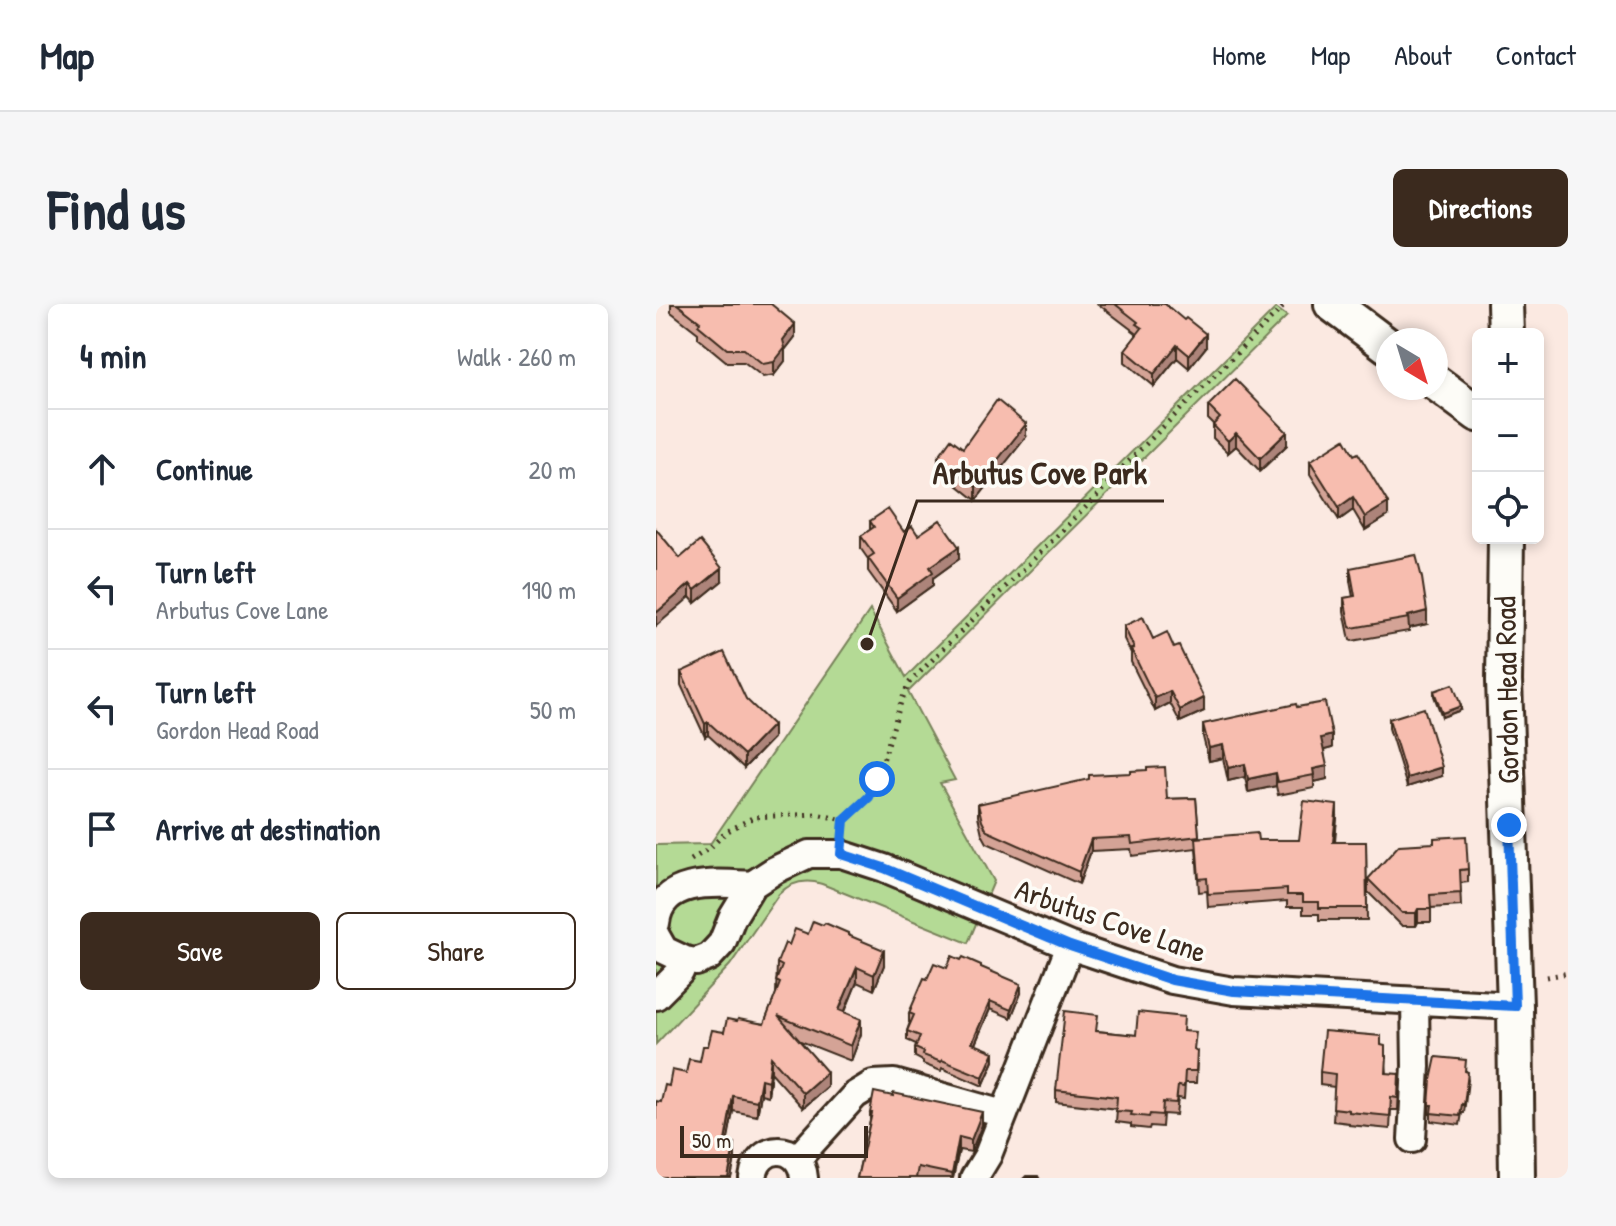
<!DOCTYPE html>
<html lang="en">
<head>
<meta charset="utf-8">
<style>
	:root { --surface:#fff; --page:#f6f6f7; --text:#1f2937; --muted:#747a83; --line:#e0e1e3; --accent:#3b2a1e }
	body { margin:0; font-family:"Patrick Hand",sans-serif; background:var(--page); color:var(--text) }
	.controls { position:absolute; right:24px; top:24px; display:grid; overflow:hidden; border-radius:12px; box-shadow:0 4px 12px #0003 }
	.controls button { width:72px; height:72px; display:grid; place-items:center; padding:0; border:0; border-bottom:2px solid var(--line); background:var(--surface); color:var(--text); font:40px sans-serif }
	.compass { position:absolute; left:720px; top:24px; width:72px; height:72px; border-radius:50%; background:var(--surface); box-shadow:0 4px 12px #0003; rotate:142deg }
	.scale { position:absolute; left:24px; bottom:20px; width:188px; box-sizing:border-box; padding-left:8px; border:4px solid #3b2a1e; border-top:0; font-size:22px; line-height:28px; white-space:nowrap; color:#3b2a1e; -webkit-text-stroke:6px #fdfcf7; paint-order:stroke }
	.stop { position:absolute; width:24px; height:24px; margin:-18px; border:6px solid #1a73e8; border-radius:50%; background:#fff }
	.stop.end { background:#1a73e8; border-color:#fff; box-shadow:0 2px 8px #0008 }
	.list { margin:0; padding:0; list-style:none }
	h2 { display:flex; justify-content:space-between; align-items:center; height:104px; margin:0; padding:0 32px; font-size:34px }
	h2 small { font-size:26px; font-weight:400; color:var(--muted) }
	.list li { display:grid; grid-template-columns:52px 1fr auto; gap:24px; align-items:center; box-sizing:border-box; height:120px; padding:0 32px; border-top:2px solid var(--line) }
	.list b { display:block; font-size:30px; white-space:nowrap }
	.list p { margin:0; font-size:26px; white-space:nowrap; color:var(--muted) }
	.list em { font-size:26px; font-style:normal; color:var(--muted) }
	.actions { display:flex; gap:16px; padding:24px 32px }
	.actions a { flex:1; padding:18px 0; border:2px solid var(--accent); border-radius:12px; text-align:center; font-size:28px; color:var(--accent) }
	.actions .main { background:var(--accent); color:#fff }
	.icon { flex:none; width:44px; height:44px; fill:none; stroke:currentColor; stroke-width:2; stroke-linecap:round; stroke-linejoin:round }
	.map { position:relative; flex:none; width:912px; height:874px; overflow:hidden; border-radius:12px }
	header { display:flex; align-items:center; gap:48px; box-sizing:border-box; height:112px; padding:0 40px; background:var(--surface); border-bottom:2px solid var(--line) }
	header strong { font-size:38px }
	nav { display:flex; gap:44px; margin-inline-start:auto; font-size:28px }
	.intro { display:flex; align-items:center; justify-content:space-between; box-sizing:border-box; height:192px; padding:0 48px }
	h1 { margin:0; font-size:56px }
	.button { padding:20px 36px; border-radius:12px; background:var(--accent); color:#fff; font-size:28px; font-weight:700 }
	main { display:flex; gap:48px; padding:0 48px }
	aside { flex:1; background:var(--surface); border-radius:12px; box-shadow:0 4px 12px #0003 }
	.map>svg:first-child { display:block }
</style>
</head>
<body>
<header>
<strong>Map</strong>
<nav><a>Home</a><a>Map</a><a>About</a><a>Contact</a></nav>
</header>
<div class="intro"><h1>Find us</h1><a class="button">Directions</a></div>
<main>
<aside>
<h2>4 min<small>Walk · 260 m</small></h2>
<ul class="list">
<li><svg class="icon" aria-label="ahead" viewBox="0 0 24 24"><path d="M12 20V5M6 11l6-6 6 6"/></svg><div><b>Continue</b></div><em>20 m</em></li>
<li><svg class="icon" aria-label="left" viewBox="0 0 24 24"><path d="M17 20v-9H6M10 6l-5 5 5 5"/></svg><div><b>Turn left</b><p>Arbutus Cove Lane</p></div><em>190 m</em></li>
<li><svg class="icon" aria-label="left" viewBox="0 0 24 24"><path d="M17 20v-9H6M10 6l-5 5 5 5"/></svg><div><b>Turn left</b><p>Gordon Head Road</p></div><em>50 m</em></li>
<li><svg class="icon" aria-label="arrive" viewBox="0 0 24 24"><path d="M6 21V4h12l-3 4 3 4H6"/></svg><div><b>Arrive at destination</b></div></li>
</ul>
<div class="actions"><a class="main">Save</a><a>Share</a></div>
</aside>
<div class="map">
<svg width="912" height="874" viewBox="0 0 912 874">
	<rect width="100%" height="100%" fill="#fbe9e1"/>
	<filter id="ink" filterUnits="userSpaceOnUse"><feTurbulence type="fractalNoise" baseFrequency=".0125" numOctaves="2"/><feDisplacementMap in="SourceGraphic" scale="16" xChannelSelector="R" yChannelSelector="G"/><feConvolveMatrix kernelMatrix="1 2 1 2 8 2 1 2 1" color-interpolation-filters="sRGB"/></filter>
	<g filter="url(#ink)">
		<path fill="#b4da95" stroke="#78825a" stroke-width="2" d="M 620,4 L 631,12 L 252,388 L 299,476 L 284,479 L 338,577 L 312,639 L 166,580 C 150,575 135,578 123,590 L 74,661 L 0,740 L 0,541 L 54,540 L 214,306 L 250,373 Z"/>
		<g fill="none" stroke-linecap="round" stroke-linejoin="round">
			<g stroke="#3b2a1e" stroke-width="32">
				<path id="minor" d="M 0,619 C 5,572 63,579 96,581
					M 0,632 L 8,646 L 29,656 L 40,658 L 53,653 L 66,639 L 76,614 L 96,581 L 119,566 L 153,550 L 185,550 L 228,564 L 414,642 L 516,676 L 578,687 L 859,702
					M 0,692 L 24,668 L 29,656
					M 756,835 L 760,762 L 759,697
					M 141,855 L 199,791 L 217,780 L 238,779 L 347,810
					M 97,874 C 101,838 145,838 148,874
					M 318,874 L 332,851 L 414,642"/>
			</g>
			<g stroke="#3b2a1e" stroke-width="40">
				<path id="major" d="M 676,0 L 732,42
					M 849,0 L 850,30
					M 780,79 L 822,110
					M 850,234 L 848,377 L 859,702 L 861,874"/>
			</g>
			<path stroke="#3b2a1e" stroke-width="5" stroke-dasharray="2 6" stroke-linecap="butt" d="M 187,529 L 188,516 L 213,493 L 226,460 L 245,398 L 253,379 L 440,193 L 465,165 L 630,0
				M 35,556 L 54,544 L 70,528 L 98,513 L 160,510 L 188,516
				M 891,673 L 912,669"/>
			<use href="#minor" stroke="#fdfcf7" stroke-width="26"/>
			<use href="#major" stroke="#fdfcf7" stroke-width="34"/>
		</g>
		<path fill="#d4a396" stroke="#3b2a1e" stroke-width="2" d="M 15,0 L 115,0 L 139,33 L 129,46 L 129,57 L 118,71 L 107,73 L 88,58 L 71,58 L 42,34 L 42,29 L 15,8 Z
			M 442,0 L 509,0 L 550,43 L 533,64 L 521,54 L 498,82 L 469,58 L 469,46 L 480,32 L 480,29 Z
			M 552,102 L 631,141 L 604,167 L 580,142 L 572,149 L 557,134 L 557,120 L 552,115 Z
			M 370,133 L 320,196 L 282,166 L 282,153 L 307,144 Z
			M 654,157 L 732,212 L 709,226 L 697,206 L 683,216 L 654,170 Z
			M 214,217 L 262,231 L 303,255 L 277,274 L 277,281 L 241,307 L 212,267 L 212,255 L 205,245 L 205,232 L 214,226 Z
			M 24,254 L 66,277 L 39,299 L 34,293 Z
			M 694,264 L 771,320 L 753,324 L 753,327 L 696,337 L 694,336 L 688,307 L 688,294 L 697,293 L 694,277 Z
			M 468,322 L 497,335 L 548,407 L 524,418 L 514,399 L 499,407 L 475,358 L 475,349 L 468,335 Z
			M 25,368 L 90,395 L 117,434 L 88,464 L 52,431 L 49,433 L 25,381 Z
			M 778,387 L 805,406 L 786,413 L 778,392 Z
			M 641,403 L 676,444 L 668,446 L 671,475 L 658,478 L 658,484 L 622,491 L 620,482 L 592,488 L 589,473 L 572,477 L 567,454 L 553,457 L 547,433 L 547,420 Z
			M 733,415 L 786,472 L 751,483 L 733,424 Z
			M 540,494 L 543,533 L 602,536 L 643,536 L 681,513 L 679,538 L 710,538 L 711,616 L 663,616 L 663,610 L 647,610 L 647,603 L 631,603 L 631,597 L 552,603 L 551,587 L 543,588 L 540,544 L 476,552 L 475,545 L 435,547 L 423,580 L 331,539 L 326,530 L 322,512 L 322,500 Z
			M 812,565 L 812,578 L 804,579 L 805,602 L 775,604 L 775,618 L 762,618 L 760,622 L 746,622 L 712,588 L 712,575 Z
			M 152,630 L 192,631 L 228,661 L 218,686 L 201,678 L 189,708 L 205,730 L 195,757 L 142,736 L 171,783 L 147,804 L 115,768 L 112,792 L 105,790 L 101,812 L 77,807 L 71,837 L 79,854 L 75,874 L 0,874 L 5,798 L 13,782 L 44,757 L 52,742 L 81,717 L 108,720 L 120,690 L 121,659 L 133,641 Z
			M 305,656 L 325,663 L 365,689 L 355,714 L 334,705 L 319,740 L 338,757 L 327,782 L 286,764 L 285,767 L 267,760 L 267,757 L 259,753 L 259,744 L 260,740 L 251,736 L 251,727 L 254,718 L 253,718 L 253,709 L 271,675 Z
			M 441,727 L 480,731 L 528,727 L 539,746 L 541,758 L 540,779 L 529,779 L 528,795 L 522,794 L 520,811 L 507,810 L 506,823 L 494,822 L 493,825 L 475,823 L 475,820 L 460,818 L 461,805 L 400,798 L 400,786 Z
			M 725,741 L 729,752 L 731,769 L 743,783 L 742,806 L 735,806 L 734,825 L 693,821 L 693,819 L 677,817 L 679,783 L 664,781 L 664,768 Z
			M 810,767 L 812,776 L 808,809 L 806,809 L 804,821 L 775,817 L 775,810 L 773,810 L 775,776 Z
			M 214,809 L 326,821 L 315,848 L 303,846 L 297,874 L 201,874 L 214,817 Z"/>
		<path fill="#ad847a" stroke="#3b2a1e" stroke-width="2" d="M 139,20 L 139,33 L 129,46 L 129,57 L 118,71 L 118,58 L 127,36 Z
			M 550,30 L 550,43 L 533,64 L 533,51 Z
			M 521,41 L 521,54 L 498,82 L 498,70 Z
			M 370,120 L 370,133 L 320,196 L 320,183 Z
			M 631,128 L 631,141 L 604,167 L 604,154 Z
			M 580,129 L 580,142 L 572,149 L 572,137 Z
			M 697,193 L 697,206 L 683,216 L 683,203 Z
			M 732,199 L 732,212 L 709,226 L 709,213 Z
			M 303,243 L 303,255 L 277,274 L 277,281 L 241,307 L 241,294 L 274,263 Z
			M 66,264 L 66,277 L 39,299 L 39,286 Z
			M 34,280 L 34,293 L 0,322 L 0,309 Z
			M 771,307 L 771,320 L 753,324 L 752,312 Z
			M 514,387 L 514,399 L 499,407 L 499,394 Z
			M 548,394 L 548,407 L 524,418 L 524,406 Z
			M 805,402 L 805,406 L 786,413 L 786,409 Z
			M 52,418 L 52,431 L 49,433 L 49,420 Z
			M 117,421 L 117,434 L 88,464 L 88,451 Z
			M 676,431 L 676,444 L 665,447 L 665,434 Z
			M 567,441 L 567,454 L 553,457 L 553,444 Z
			M 589,460 L 589,473 L 572,477 L 572,464 Z
			M 671,462 L 671,475 L 658,478 L 657,465 Z
			M 786,463 L 786,472 L 751,483 L 751,474 Z
			M 620,469 L 620,482 L 592,488 L 592,475 Z
			M 681,501 L 681,513 L 677,551 L 677,538 Z
			M 435,535 L 435,547 L 423,580 L 423,568 Z
			M 762,605 L 762,618 L 760,622 L 760,609 Z
			M 228,646 L 228,661 L 218,686 L 218,671 Z
			M 201,663 L 201,678 L 183,721 L 183,706 Z
			M 365,680 L 365,689 L 355,714 L 355,706 Z
			M 334,697 L 334,705 L 316,747 L 316,739 Z
			M 205,715 L 205,730 L 195,757 L 195,742 Z
			M 338,748 L 338,757 L 327,782 L 327,773 Z
			M 115,753 L 115,768 L 112,792 L 112,777 Z
			M 171,768 L 171,783 L 147,804 L 147,789 Z
			M 105,775 L 105,790 L 101,812 L 101,797 Z
			M 77,792 L 77,807 L 69,852 L 69,837 Z
			M 326,808 L 326,821 L 315,848 L 315,836 Z
			M 303,833 L 303,846 L 297,874 L 296,874 Z
			M 79,839 L 79,854 L 75,874 L 72,874 Z"/>
		<path fill="#f7bdaf" stroke="#3b2a1e" stroke-width="2" d="M 21,0 L 115,0 L 139,20 L 127,36 L 129,44 L 118,58 L 107,60 L 88,45 L 71,45 L 42,21 L 44,18 Z
			M 459,0 L 509,0 L 528,16 L 530,14 L 550,30 L 533,51 L 521,41 L 498,70 L 469,46 L 486,24 L 480,20 L 482,18 Z
			M 579,75 L 631,128 L 604,154 L 580,129 L 572,137 L 557,121 L 564,114 L 552,102 Z
			M 341,96 L 370,120 L 320,183 L 282,153 L 295,135 L 307,144 Z
			M 689,135 L 698,151 L 702,149 L 732,199 L 709,213 L 697,193 L 683,203 L 654,157 Z
			M 232,205 L 248,228 L 256,222 L 262,231 L 284,216 L 303,243 L 274,263 L 277,268 L 241,294 L 212,254 L 218,250 L 205,232 L 218,223 L 214,217 Z
			M 0,225 L 24,254 L 44,237 L 66,264 L 39,286 L 34,280 L 0,309 Z
			M 760,251 L 766,274 L 771,307 L 752,312 L 753,314 L 696,324 L 694,323 L 688,294 L 699,292 L 694,264 Z
			M 487,313 L 497,335 L 511,328 L 518,344 L 523,342 L 548,394 L 524,406 L 514,387 L 499,394 L 475,345 L 478,344 L 468,322 Z
			M 68,348 L 90,395 L 117,421 L 88,451 L 52,418 L 49,420 L 25,368 Z
			M 797,380 L 805,402 L 786,409 L 778,387 Z
			M 669,398 L 676,431 L 665,434 L 671,462 L 657,465 L 658,471 L 622,478 L 620,469 L 592,475 L 589,460 L 572,464 L 567,441 L 553,444 L 547,420 L 640,400 L 641,403 Z
			M 768,404 L 786,463 L 751,474 L 733,415 Z
			M 509,463 L 511,495 L 540,494 L 543,532 L 476,540 L 475,533 L 435,535 L 423,568 L 331,527 L 326,517 L 322,500 L 433,475 L 433,471 L 475,469 L 475,467 L 491,466 L 491,464 Z
			M 648,497 L 681,501 L 677,538 L 710,538 L 711,604 L 663,604 L 663,598 L 647,598 L 647,591 L 631,591 L 631,585 L 552,590 L 551,574 L 543,575 L 540,534 L 601,529 L 602,536 L 643,536 Z
			M 810,532 L 812,565 L 804,566 L 805,589 L 774,591 L 775,605 L 762,605 L 760,609 L 746,609 L 712,575 L 743,541 L 778,539 L 778,534 Z
			M 157,617 L 167,621 L 169,619 L 192,629 L 192,631 L 228,646 L 218,671 L 201,663 L 183,706 L 205,715 L 195,742 L 122,712 L 171,768 L 147,789 L 115,753 L 112,777 L 105,775 L 101,797 L 77,792 L 69,837 L 79,839 L 72,874 L 0,874 L 0,797 L 5,798 L 9,781 L 13,782 L 16,766 L 30,769 L 33,755 L 44,757 L 47,742 L 52,742 L 56,726 L 68,728 L 71,715 L 81,717 L 82,715 L 108,720 L 124,679 L 120,677 L 126,662 L 121,659 L 129,639 L 133,641 L 139,625 L 152,630 Z
			M 296,652 L 305,656 L 307,653 L 325,661 L 325,663 L 365,680 L 355,706 L 334,697 L 316,739 L 338,748 L 327,773 L 286,756 L 285,758 L 267,751 L 268,748 L 259,744 L 264,732 L 251,727 L 258,711 L 253,709 L 268,674 L 271,675 L 278,659 L 291,664 Z
			M 409,707 L 442,711 L 440,727 L 480,731 L 482,708 L 528,713 L 527,727 L 540,728 L 538,745 L 541,747 L 540,767 L 529,767 L 528,783 L 522,782 L 520,799 L 507,798 L 506,811 L 494,810 L 493,813 L 475,811 L 476,808 L 460,807 L 461,793 L 400,786 Z
			M 668,727 L 725,732 L 725,741 L 729,742 L 729,752 L 731,752 L 730,769 L 743,770 L 742,794 L 735,793 L 734,812 L 693,808 L 693,806 L 677,804 L 679,770 L 664,768 Z
			M 780,753 L 810,756 L 809,767 L 812,768 L 808,801 L 806,800 L 804,812 L 775,809 L 776,801 L 773,801 L 775,776 Z
			M 218,788 L 237,792 L 237,789 L 326,808 L 315,836 L 303,833 L 296,870 L 262,863 L 260,874 L 201,874 L 216,809 L 214,809 Z
			M 370,872 L 382,872 L 383,874 L 368,874 Z"/>
	</g>
	<g fill="none" stroke-linecap="round" stroke-linejoin="round" filter="url(#ink)">
		<path stroke="#1a73e8" stroke-width="10" d="M 221,475 L 213,493 L 188,516 L 185,550 L 228,564 L 414,642 L 516,676 L 578,687 L 859,702 L 853,521"/>
	</g>
	<g text-anchor="middle" dominant-baseline="central" stroke-width="7" stroke-linejoin="round" paint-order="stroke">
		<g font-size="30" fill="#3b2a1e" stroke="#fdfcf7">
			<text transform="translate(850 386) rotate(-91)">Gordon Head Road</text>
			<text transform="translate(455 616) rotate(19)">Arbutus Cove Lane</text>
		</g>
	</g>
	<path fill="none" stroke="#3b2a1e" stroke-width="3" d="M211 340L261 197H508"/>
	<circle fill="#3b2a1e" stroke="#fdfcf7" stroke-width="3" cx="211" cy="340" r="8"/>
	<g font-size="32" text-anchor="middle" font-weight="bold" fill="#3b2a1e" stroke="#fdfcf7" stroke-width="7" stroke-linejoin="round" paint-order="stroke">
		<text x="384" y="180">Arbutus Cove Park</text>
	</g>
</svg>
<div class="controls">
<button>+</button>
<button>−</button>
<button><svg class="icon" aria-label="locate" viewBox="0 0 24 24"><circle cx="12" cy="12" r="6"/><path d="M12 2v4M12 18v4M2 12h4M18 12h4"/></svg></button>
</div>
<svg class="compass" viewBox="-18 -18 36 36"><path d="M0-13l5 13h-10z" fill="#e53935"/><path d="M0 13l5-13h-10z" fill="#747a83"/></svg>
<div class="scale">50 m</div>
<div class="stop" style="left:221px;top:475px"></div>
<div class="stop end" style="left:853px;top:521px"></div>
</div>
</main>
</body>
</html>
